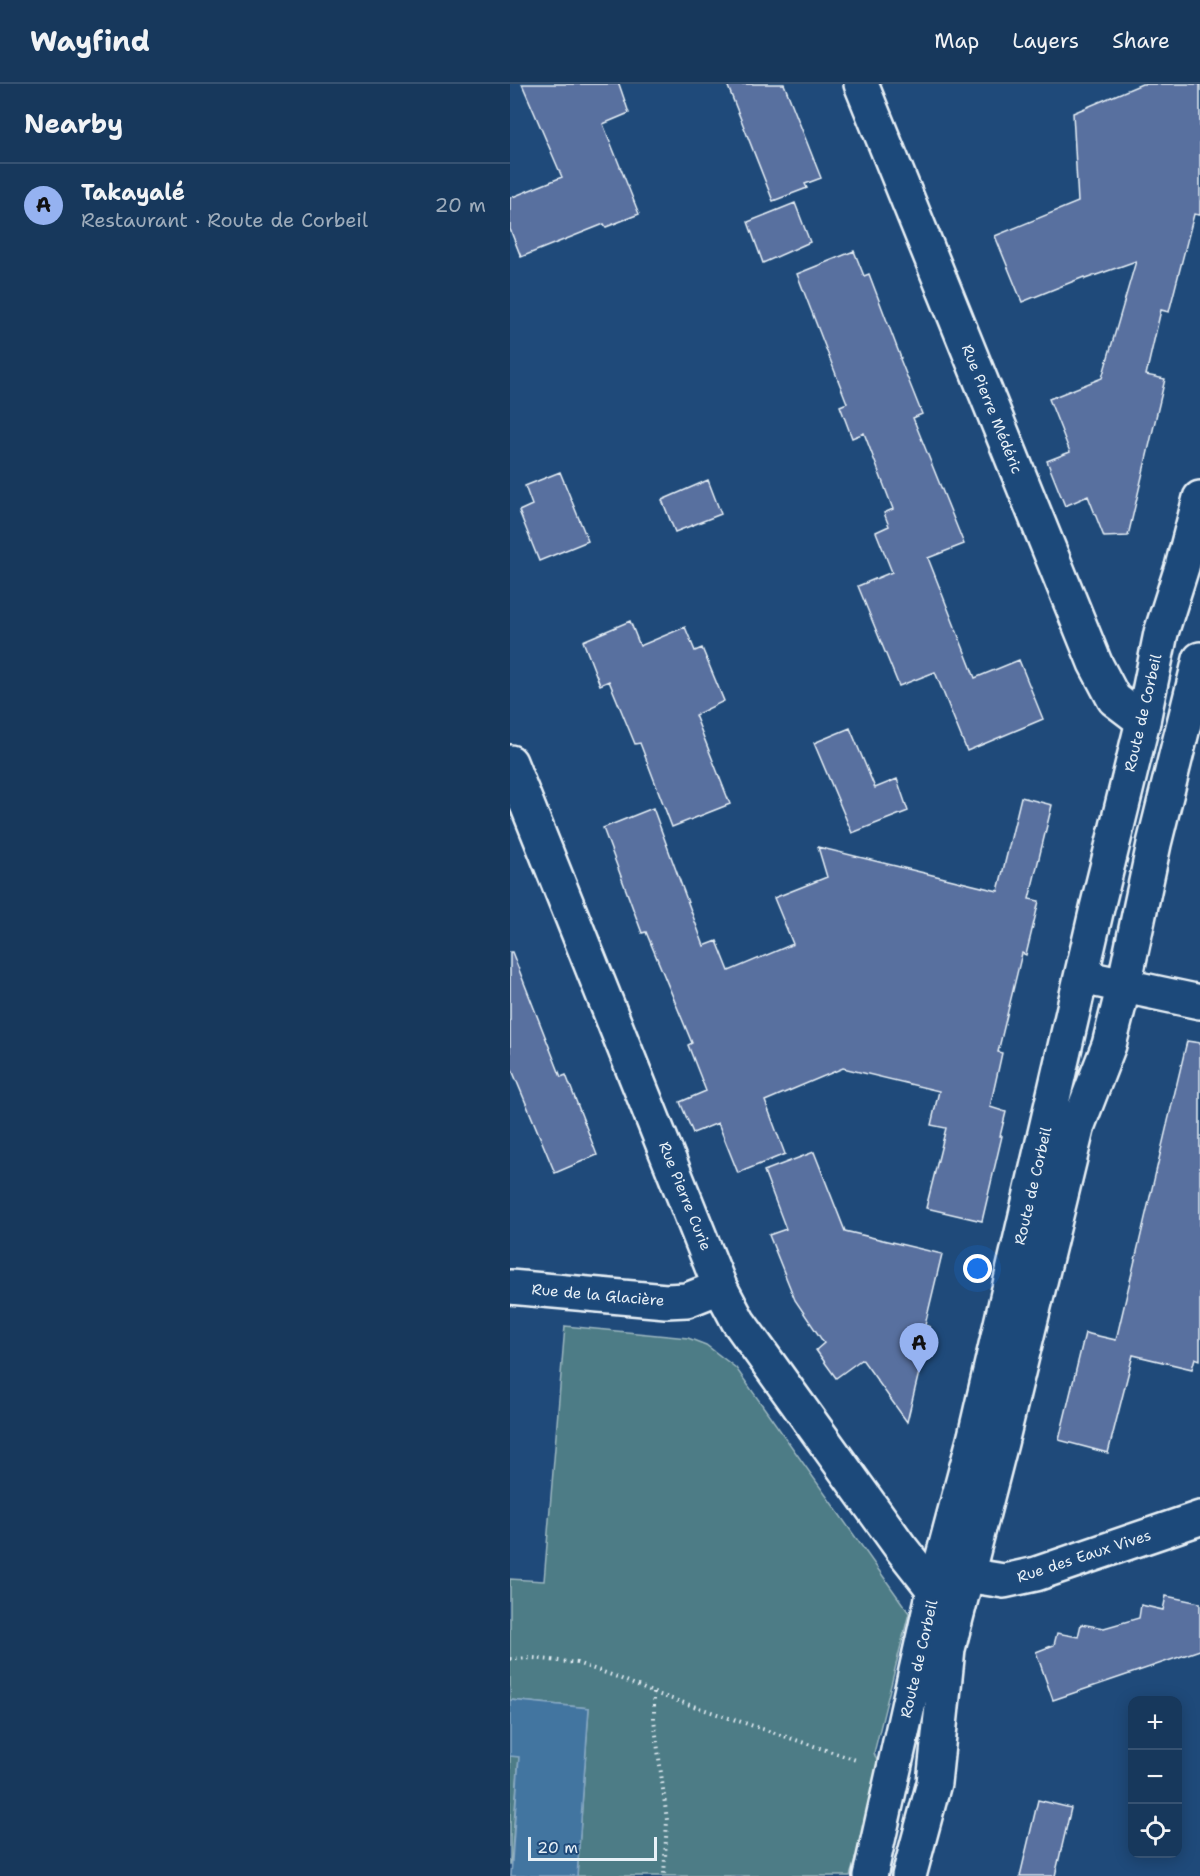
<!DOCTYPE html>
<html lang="en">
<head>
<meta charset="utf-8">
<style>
	:root { --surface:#17385c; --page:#203f62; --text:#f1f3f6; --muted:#9eacbb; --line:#365272; --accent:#95b2f1 }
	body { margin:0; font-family:"Shantell Sans",sans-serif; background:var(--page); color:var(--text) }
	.controls { position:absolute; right:18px; bottom:18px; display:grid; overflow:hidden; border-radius:12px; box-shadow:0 3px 15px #0003 }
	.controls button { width:54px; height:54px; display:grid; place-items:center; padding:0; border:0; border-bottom:2px solid var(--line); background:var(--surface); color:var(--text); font:30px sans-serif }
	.scale { position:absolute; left:18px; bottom:15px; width:129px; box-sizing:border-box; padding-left:6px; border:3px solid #e8f1f8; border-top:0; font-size:16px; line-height:21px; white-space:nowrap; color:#e8f1f8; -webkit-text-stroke:4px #1f4a7a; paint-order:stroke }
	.you { position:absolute; left:468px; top:1185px; width:21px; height:21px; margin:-15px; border:4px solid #fff; border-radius:50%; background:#1a73e8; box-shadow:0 0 0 9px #1a73e833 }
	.badge { display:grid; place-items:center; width:39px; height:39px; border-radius:50%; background:var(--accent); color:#111; font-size:20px; font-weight:700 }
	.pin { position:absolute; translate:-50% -50px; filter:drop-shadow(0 2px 3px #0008) }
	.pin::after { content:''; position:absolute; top:32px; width:21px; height:18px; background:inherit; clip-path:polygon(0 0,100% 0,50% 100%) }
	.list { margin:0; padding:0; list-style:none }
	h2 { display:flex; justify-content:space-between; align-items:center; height:78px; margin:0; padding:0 24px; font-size:26px }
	h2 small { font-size:20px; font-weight:400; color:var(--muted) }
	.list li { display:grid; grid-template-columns:39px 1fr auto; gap:18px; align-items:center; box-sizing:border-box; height:84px; padding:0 24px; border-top:2px solid var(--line) }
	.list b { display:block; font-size:22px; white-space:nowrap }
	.list p { margin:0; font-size:20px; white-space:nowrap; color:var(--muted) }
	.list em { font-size:20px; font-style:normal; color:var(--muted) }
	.icon { flex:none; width:33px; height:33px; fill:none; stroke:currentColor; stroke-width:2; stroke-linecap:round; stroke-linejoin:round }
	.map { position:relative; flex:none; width:690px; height:1792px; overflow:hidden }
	header { display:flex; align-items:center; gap:36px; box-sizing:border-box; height:84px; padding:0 30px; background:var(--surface); border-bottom:2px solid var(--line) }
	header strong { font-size:28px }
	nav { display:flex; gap:33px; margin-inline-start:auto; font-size:21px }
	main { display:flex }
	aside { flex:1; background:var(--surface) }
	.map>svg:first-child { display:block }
</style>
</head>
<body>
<header>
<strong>Wayfind</strong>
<nav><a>Map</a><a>Layers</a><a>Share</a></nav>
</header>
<main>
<aside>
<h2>Nearby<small></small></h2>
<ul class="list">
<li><span class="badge">A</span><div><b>Takayalé</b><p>Restaurant · Route de Corbeil</p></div><em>20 m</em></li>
</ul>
</aside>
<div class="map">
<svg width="690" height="1792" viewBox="0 0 690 1792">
	<rect width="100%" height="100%" fill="#1f4a7a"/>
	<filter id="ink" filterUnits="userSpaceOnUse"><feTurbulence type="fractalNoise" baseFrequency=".0167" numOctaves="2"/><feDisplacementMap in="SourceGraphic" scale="12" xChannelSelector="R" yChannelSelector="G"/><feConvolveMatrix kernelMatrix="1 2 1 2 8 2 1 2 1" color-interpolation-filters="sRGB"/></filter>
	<g filter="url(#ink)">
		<path fill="#4e7c86" stroke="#9bb6bf" stroke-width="1.5" d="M 55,1242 L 178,1254 L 196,1261 L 226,1284 L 399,1529 L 364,1669 L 370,1684 L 366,1709 L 340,1792 L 67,1792 L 79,1624 L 0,1616 L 0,1495 L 34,1497 Z
			M 0,1672 L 9,1672 L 1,1781 L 0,1781 Z"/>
		<path fill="#4375a0" stroke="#85a7c3" stroke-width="1.5" d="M 0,1616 L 79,1624 L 67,1792 L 1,1792 L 9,1673 L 0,1672 Z"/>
		<path fill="#586f9f" stroke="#e8f1f8" stroke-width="1.5" d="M 12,0 L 109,0 L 119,29 L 93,40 L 129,130 L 96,143 L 94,140 L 11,173 L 0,145 L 0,114 L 52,93 Z
			M 217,0 L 274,0 L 311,94 L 295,100 L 297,104 L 263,117 Z
			M 632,0 L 690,0 L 690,131 L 684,130 L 659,228 L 651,226 L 636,291 L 655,295 L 618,452 L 594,453 L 578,412 L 555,422 L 537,377 L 560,368 L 539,315 L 592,294 L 626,177 L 575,195 L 574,193 L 512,218 L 485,152 L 568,118 L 563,29 Z
			M 285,119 L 300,158 L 253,179 L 238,138 Z
			M 344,167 L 354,192 L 359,190 L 391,274 L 390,275 L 412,330 L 403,334 L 454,460 L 418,474 L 465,594 L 509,576 L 533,635 L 457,667 L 425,588 L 389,602 L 348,502 L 382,488 L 366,448 L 379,442 L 374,429 L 383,425 L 354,349 L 342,354 L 330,322 L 337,319 L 287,190 Z
			M 50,388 L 78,457 L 29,477 L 9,427 L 22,421 L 15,402 Z
			M 198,396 L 211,430 L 165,448 L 152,416 Z
			M 120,537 L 130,562 L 175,543 L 185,567 L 192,564 L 214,617 L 185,631 L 220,720 L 162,743 L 130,659 L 125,660 L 99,597 L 90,601 L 73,557 Z
			M 340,644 L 365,704 L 387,695 L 398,727 L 342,749 L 304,659 Z
			M 511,713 L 542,721 L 519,815 L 529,817 L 516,871 L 512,869 L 488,968 L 492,969 L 480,1023 L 496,1028 L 490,1052 L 492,1052 L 472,1137 L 416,1124 L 436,1044 L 421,1041 L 429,1007 L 333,984 L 255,1017 L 275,1070 L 228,1089 L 208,1039 L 183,1049 L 170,1018 L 196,1007 L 178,961 L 182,959 L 136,848 L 132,849 L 93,744 L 143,724 L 194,862 L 207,857 L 219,887 L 283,860 L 264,814 L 317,793 L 308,763 L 488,807 Z
			M 0,868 L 2,868 L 51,993 L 56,991 L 87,1071 L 45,1089 L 0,981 Z
			M 677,957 L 690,959 L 690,1276 L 685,1274 L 682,1285 L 623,1271 L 598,1369 L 549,1356 L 575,1249 L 606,1256 Z
			M 304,1068 L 335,1147 L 432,1170 L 415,1241 L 420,1243 L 397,1338 L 352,1275 L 326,1294 L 306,1266 L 314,1259 L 285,1216 L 259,1151 L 276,1145 L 254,1087 Z
			M 656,1512 L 690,1519 L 690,1566 L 543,1616 L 526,1568 L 544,1561 L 547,1549 L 568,1553 L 571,1540 L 594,1544 L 629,1534 L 631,1521 L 653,1526 Z
			M 528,1716 L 561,1724 L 545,1792 L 510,1792 Z"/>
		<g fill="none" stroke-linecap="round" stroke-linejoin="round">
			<g stroke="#e8f1f8" stroke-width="38">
				<path id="street" d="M 351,0 L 585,579 L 604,615 L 633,637
					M 0,678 L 210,1203 L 228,1237 L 391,1464 L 424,1506
					M 572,893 L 690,918
					M 0,1203 L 156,1217 L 177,1216 L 210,1203
					M 456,1491 L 494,1497 L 526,1490 L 690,1434"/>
			</g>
			<g stroke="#e8f1f8" stroke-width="38">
				<path id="secondary" d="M 360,1792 L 424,1506 L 465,1352 L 587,824 L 633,637 L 651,549 L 672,483 L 690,414
					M 399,1792 L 424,1699 L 438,1565 L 491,1359 L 568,1041 L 599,961 L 614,901 L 644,760 L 690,575"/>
			</g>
			<path stroke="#e8f1f8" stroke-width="4" stroke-dasharray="1.5 4.5" stroke-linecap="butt" d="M 0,1575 L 23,1574 L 67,1579 L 107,1593 L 144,1609 L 346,1676
				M 144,1609 L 144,1635 L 157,1736 L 154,1792"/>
			<use href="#street" stroke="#1f4a7a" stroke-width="33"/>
			<use href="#secondary" stroke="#1f4a7a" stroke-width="33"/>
		</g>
	</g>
	<g text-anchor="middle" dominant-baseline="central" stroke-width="5" stroke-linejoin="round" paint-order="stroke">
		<g font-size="15" fill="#e8f1f8" stroke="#1f4a7a">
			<text transform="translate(482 325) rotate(68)">Rue Pierre Médéric</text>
			<text transform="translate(633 629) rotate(-77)">Route de Corbeil</text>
			<text transform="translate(523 1102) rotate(-77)">Route de Corbeil</text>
			<text transform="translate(175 1112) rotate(68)">Rue Pierre Curie</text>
			<text transform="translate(88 1211) rotate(5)">Rue de la Glacière</text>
			<text transform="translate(574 1472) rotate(-18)">Rue des Eaux Vives</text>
			<text transform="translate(409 1575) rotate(-77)">Route de Corbeil</text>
		</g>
	</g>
</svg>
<div class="controls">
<button>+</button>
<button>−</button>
<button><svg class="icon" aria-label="locate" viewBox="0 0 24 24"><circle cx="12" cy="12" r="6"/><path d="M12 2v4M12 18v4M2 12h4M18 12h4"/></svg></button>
</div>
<div class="scale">20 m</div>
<div class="you"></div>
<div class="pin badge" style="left:409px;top:1289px">A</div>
</div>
</main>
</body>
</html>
